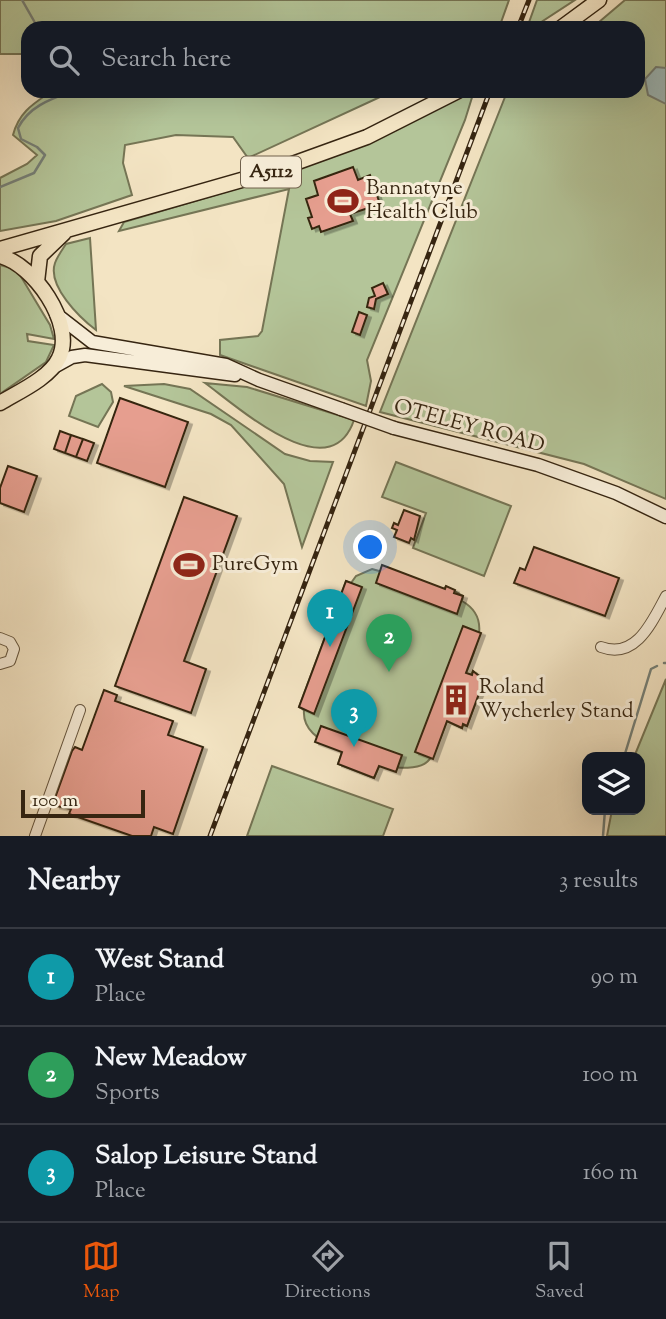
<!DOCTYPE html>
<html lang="en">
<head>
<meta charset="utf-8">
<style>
	:root { --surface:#171b24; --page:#242831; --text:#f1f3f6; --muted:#9ea1a6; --line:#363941; --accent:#ea580c }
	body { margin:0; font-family:"Sorts Mill Goudy",serif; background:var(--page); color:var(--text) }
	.controls { position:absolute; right:21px; bottom:21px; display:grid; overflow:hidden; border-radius:14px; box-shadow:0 7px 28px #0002 }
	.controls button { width:63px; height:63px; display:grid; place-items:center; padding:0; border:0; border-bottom:2px solid var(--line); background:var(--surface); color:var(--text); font:35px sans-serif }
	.scale { position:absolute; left:21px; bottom:18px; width:124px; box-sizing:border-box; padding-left:7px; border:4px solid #362511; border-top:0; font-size:19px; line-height:24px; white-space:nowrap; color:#362511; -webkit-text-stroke:5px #f7edd8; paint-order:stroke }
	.you { position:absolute; left:371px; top:548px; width:24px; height:24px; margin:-18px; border:5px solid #fff; border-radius:50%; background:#1a73e8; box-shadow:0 0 0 10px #1a73e833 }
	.badge { display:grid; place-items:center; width:46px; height:46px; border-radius:50%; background:var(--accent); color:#fff; font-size:23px; font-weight:700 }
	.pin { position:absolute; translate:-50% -58px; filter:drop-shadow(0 2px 4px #0008) }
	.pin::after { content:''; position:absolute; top:37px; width:24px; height:21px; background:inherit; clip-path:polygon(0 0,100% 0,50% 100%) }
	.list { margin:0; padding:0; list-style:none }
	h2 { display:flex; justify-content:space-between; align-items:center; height:91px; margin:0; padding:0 28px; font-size:30px }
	h2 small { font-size:23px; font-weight:400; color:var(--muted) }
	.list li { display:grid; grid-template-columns:46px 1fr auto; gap:21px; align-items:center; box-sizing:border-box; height:98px; padding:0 28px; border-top:2px solid var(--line) }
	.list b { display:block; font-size:26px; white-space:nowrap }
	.list p { margin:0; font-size:23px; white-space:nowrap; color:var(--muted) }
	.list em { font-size:23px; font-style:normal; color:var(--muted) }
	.icon { flex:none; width:38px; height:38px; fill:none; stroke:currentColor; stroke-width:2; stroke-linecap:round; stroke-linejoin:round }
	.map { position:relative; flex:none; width:666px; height:836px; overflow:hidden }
	.search { position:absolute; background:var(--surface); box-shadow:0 7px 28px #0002; left:21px; right:21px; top:21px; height:77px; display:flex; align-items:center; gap:18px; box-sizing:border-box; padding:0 24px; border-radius:21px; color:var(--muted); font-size:26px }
	.sheet { height:385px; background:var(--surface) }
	nav { display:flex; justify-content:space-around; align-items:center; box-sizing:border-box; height:98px; border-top:2px solid var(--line); background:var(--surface); font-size:19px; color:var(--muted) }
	nav a { display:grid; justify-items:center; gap:4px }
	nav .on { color:var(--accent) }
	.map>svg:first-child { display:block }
</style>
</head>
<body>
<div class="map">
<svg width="666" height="836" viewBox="0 0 666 836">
	<defs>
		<filter id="shadow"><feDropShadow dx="4" dy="2.5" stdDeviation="0" flood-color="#0004"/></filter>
	</defs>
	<rect width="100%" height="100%" fill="#f3e4c3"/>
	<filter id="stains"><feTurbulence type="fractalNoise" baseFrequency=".00286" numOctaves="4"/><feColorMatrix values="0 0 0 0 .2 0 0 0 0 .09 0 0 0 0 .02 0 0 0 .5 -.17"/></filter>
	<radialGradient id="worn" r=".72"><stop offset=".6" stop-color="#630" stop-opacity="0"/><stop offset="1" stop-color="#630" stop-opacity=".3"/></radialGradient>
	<path fill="#b4c599" stroke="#757555" stroke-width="2" d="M 0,0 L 509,0 L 499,28 L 28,28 L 28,54 L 0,54 Z
		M 537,0 L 575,0 L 532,28 L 527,28 Z
		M 625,0 L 666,0 L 666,499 L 584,464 L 380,412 L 505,97 L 512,91 L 638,91 L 638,28 L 592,28 Z
		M 52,91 L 393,91 L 248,158 L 233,137 L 176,135 L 125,145 L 123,163 L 132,195 L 56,221 L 0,231 L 0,178 L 27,164 L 37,155 L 13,135 C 19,112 33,104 52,91 Z
		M 470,91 L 474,91 L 465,120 L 367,360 L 371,381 L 366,406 L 220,355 L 220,340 L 258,336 L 262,331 L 289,189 L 119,231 L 124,222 L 256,183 L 368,142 Z
		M 90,238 L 96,330 C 80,318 47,286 55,263 C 57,257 62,250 66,244 Z
		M 0,265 L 14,269 L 20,275 L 50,325 L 54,339 L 27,334 L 28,341 L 54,345 L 46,362 L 0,394 Z
		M 205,383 L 247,387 L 354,420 C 330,491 237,406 205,383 Z
		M 102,384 L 111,392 L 113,402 L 98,427 L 69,416 L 76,396 Z
		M 164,384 L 190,389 L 285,454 L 310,461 L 333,462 L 302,547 L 284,484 L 231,425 L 211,414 L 124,386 Z
		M 396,462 L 511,506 L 484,576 L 413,548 L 426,513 L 382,497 Z
		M 372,569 L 444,589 L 446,586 L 463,596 L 462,601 C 492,618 476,647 466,673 L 471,675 L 473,671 L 484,680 L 467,726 L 463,725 L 462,728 L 447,721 C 429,768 431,771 379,766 L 374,778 L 338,764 L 342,752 C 325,742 302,733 304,710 L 299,707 L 346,581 L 351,583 L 356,576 Z
		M 666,679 L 666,836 L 607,836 L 612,810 L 640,810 L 640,757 L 634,757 Z
		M 272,766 L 393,809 L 383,836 L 247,836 Z"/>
	<path fill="#9fbcbd" stroke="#758078" stroke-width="2" d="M 656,67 L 666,68 L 666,104 L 648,95 L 645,79 Z"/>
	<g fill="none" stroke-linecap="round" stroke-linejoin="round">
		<path stroke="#758078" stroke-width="2.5" d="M 22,0 L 38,28
			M 0,187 L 34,173 L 45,155 L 37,147 L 21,139 L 18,128 C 29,106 51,99 73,91
			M 664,663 L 666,663
			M 624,757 L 651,669 L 657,666
			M 603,836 L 605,810"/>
	</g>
	<path fill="#e69e8f" stroke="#362511" stroke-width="2" filter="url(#shadow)" d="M 353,167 L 358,180 L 370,175 L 380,204 L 350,214 L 353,221 L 321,232 L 319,226 L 312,229 L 308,218 L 312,217 L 306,199 L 318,195 L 314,181 Z
		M 383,283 L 388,294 L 376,299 L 374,309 L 367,307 L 369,298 L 375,296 L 372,288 Z
		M 359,312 L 367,315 L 360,335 L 352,332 Z
		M 120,398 L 188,422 L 165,487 L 97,463 Z
		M 60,431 L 71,435 L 65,453 L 54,449 Z
		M 71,435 L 83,439 L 76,457 L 65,453 Z
		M 83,439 L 94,443 L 87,461 L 76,457 Z
		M 8,466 L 37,476 L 24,512 L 0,503 L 0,488 Z
		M 184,497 L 237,516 L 184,661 L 206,669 L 191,713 L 115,686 Z
		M 404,510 L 420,516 L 414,540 L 411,538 L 409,543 L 394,537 L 397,530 L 392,528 L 394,523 L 398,525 Z
		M 534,547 L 619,578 L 605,616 L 514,583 L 520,568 L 525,570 Z
		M 382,565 L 445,589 L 446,586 L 455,590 L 454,593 L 463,596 L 457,614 L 376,583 Z
		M 346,581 L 362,587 L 314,714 L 299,707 Z
		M 463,626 L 481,633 L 466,673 L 472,675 L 473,671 L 484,680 L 467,726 L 463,724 L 462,728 L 447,721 L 433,759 L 415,752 Z
		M 104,690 L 117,695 L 115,701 L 173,721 L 168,735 L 203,747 L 173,834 L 154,827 L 151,836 L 132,836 L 69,814 L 71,809 L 56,806 L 55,798 L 72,751 L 75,747 L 82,750 Z
		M 321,726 L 402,755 L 396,772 L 379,766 L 374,778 L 338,764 L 342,752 L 315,742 Z"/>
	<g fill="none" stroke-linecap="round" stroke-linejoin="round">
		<g stroke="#65553e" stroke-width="12">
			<path id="minor" d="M 0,638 L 10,642 L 14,649 L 10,661 L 0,664
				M 601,647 C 636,660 652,622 666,596
				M 35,836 L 80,710"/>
		</g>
		<g stroke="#362511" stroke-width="15">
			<path id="secondary" d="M 56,314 L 92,342 L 226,365 L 259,380 L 341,409
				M 54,367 L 72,357 L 85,355 L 235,375
				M 394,428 L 538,465 L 616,493 L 666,517"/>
		</g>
		<g stroke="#362511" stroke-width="17">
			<path id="primary" d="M 561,28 L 599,0
				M 0,249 L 273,171 L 367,137 L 458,91
				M 0,256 C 33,264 76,324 59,358 C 50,378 18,392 0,403
				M 37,282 L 40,256 L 64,233"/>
		</g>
		<use href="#minor" stroke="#f7edd8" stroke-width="10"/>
		<use href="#secondary" stroke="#f7edd8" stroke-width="12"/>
		<use href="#primary" stroke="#f3e4c3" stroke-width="14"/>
		<g stroke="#362511" stroke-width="5">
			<path id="rail" d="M 518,28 L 529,0
				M 210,836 L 490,91"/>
		</g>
		<use href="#rail" stroke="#f7edd8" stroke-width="2.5" stroke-dasharray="8" stroke-linecap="butt"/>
		<g stroke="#362511" stroke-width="15" stroke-linecap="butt">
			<path id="secondary-bridge" d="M 341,409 L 394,428"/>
		</g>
		<use href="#secondary-bridge" stroke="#f7edd8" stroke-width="12"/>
	</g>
	<defs>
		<g id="stadium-bare" transform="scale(2.415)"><path d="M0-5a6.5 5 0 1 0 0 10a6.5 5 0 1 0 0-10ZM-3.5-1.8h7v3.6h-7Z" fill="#8f2418" stroke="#f7edd8" stroke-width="2.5" paint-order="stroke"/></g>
		<g id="building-bare" transform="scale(2.415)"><path d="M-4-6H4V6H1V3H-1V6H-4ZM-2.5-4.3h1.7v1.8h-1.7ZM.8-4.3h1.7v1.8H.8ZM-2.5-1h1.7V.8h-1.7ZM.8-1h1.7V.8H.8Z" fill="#8f2418" stroke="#f7edd8" stroke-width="2.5" paint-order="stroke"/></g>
	</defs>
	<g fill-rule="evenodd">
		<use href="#stadium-bare" x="343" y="201"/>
		<use href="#stadium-bare" x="189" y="565"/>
		<use href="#building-bare" x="456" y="700"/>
	</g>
	<g text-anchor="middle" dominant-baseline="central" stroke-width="6" stroke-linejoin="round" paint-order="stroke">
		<rect fill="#f7edd8" stroke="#70614d" stroke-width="2" x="241" y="156.5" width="60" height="31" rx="5"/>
		<g font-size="19" font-weight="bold" fill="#362511">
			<text x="271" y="172">A5112</text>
		</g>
		<g font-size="21" fill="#362511" stroke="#f7edd8" text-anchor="start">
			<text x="366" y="189">Bannatyne<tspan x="366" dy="24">Health Club</tspan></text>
			<text x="212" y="565">PureGym</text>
			<text x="479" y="688">Roland<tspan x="479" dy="24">Wycherley Stand</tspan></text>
		</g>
		<g font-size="21" fill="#362511" stroke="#f7edd8">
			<text transform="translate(469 427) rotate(15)">OTELEY ROAD</text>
		</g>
	</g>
	<rect width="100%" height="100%" filter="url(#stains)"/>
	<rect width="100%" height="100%" fill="url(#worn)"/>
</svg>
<div class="controls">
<button><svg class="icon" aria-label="layers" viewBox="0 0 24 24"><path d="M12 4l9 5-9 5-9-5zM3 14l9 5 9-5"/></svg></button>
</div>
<div class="scale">100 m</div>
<div class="you"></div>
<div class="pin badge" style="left:330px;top:647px;background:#0f9aa8">1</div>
<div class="pin badge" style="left:389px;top:672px;background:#2e9e5b">2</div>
<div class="pin badge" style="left:354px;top:747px;background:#0f9aa8">3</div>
<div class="search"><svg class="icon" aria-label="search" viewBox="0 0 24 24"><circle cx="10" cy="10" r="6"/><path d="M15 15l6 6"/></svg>Search here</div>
</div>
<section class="sheet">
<h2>Nearby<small>3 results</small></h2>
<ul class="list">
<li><span class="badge" style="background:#0f9aa8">1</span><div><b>West Stand</b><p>Place</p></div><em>90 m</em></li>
<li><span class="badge" style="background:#2e9e5b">2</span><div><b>New Meadow</b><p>Sports</p></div><em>100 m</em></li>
<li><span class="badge" style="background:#0f9aa8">3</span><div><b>Salop Leisure Stand</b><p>Place</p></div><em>160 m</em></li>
</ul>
</section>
<nav>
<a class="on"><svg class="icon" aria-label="map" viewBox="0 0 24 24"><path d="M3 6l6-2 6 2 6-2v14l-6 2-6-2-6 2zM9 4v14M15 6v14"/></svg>Map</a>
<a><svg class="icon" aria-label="directions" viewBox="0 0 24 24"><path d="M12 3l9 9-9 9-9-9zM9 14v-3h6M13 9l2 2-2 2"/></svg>Directions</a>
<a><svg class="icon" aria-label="saved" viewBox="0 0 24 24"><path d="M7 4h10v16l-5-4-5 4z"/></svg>Saved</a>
</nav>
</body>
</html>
